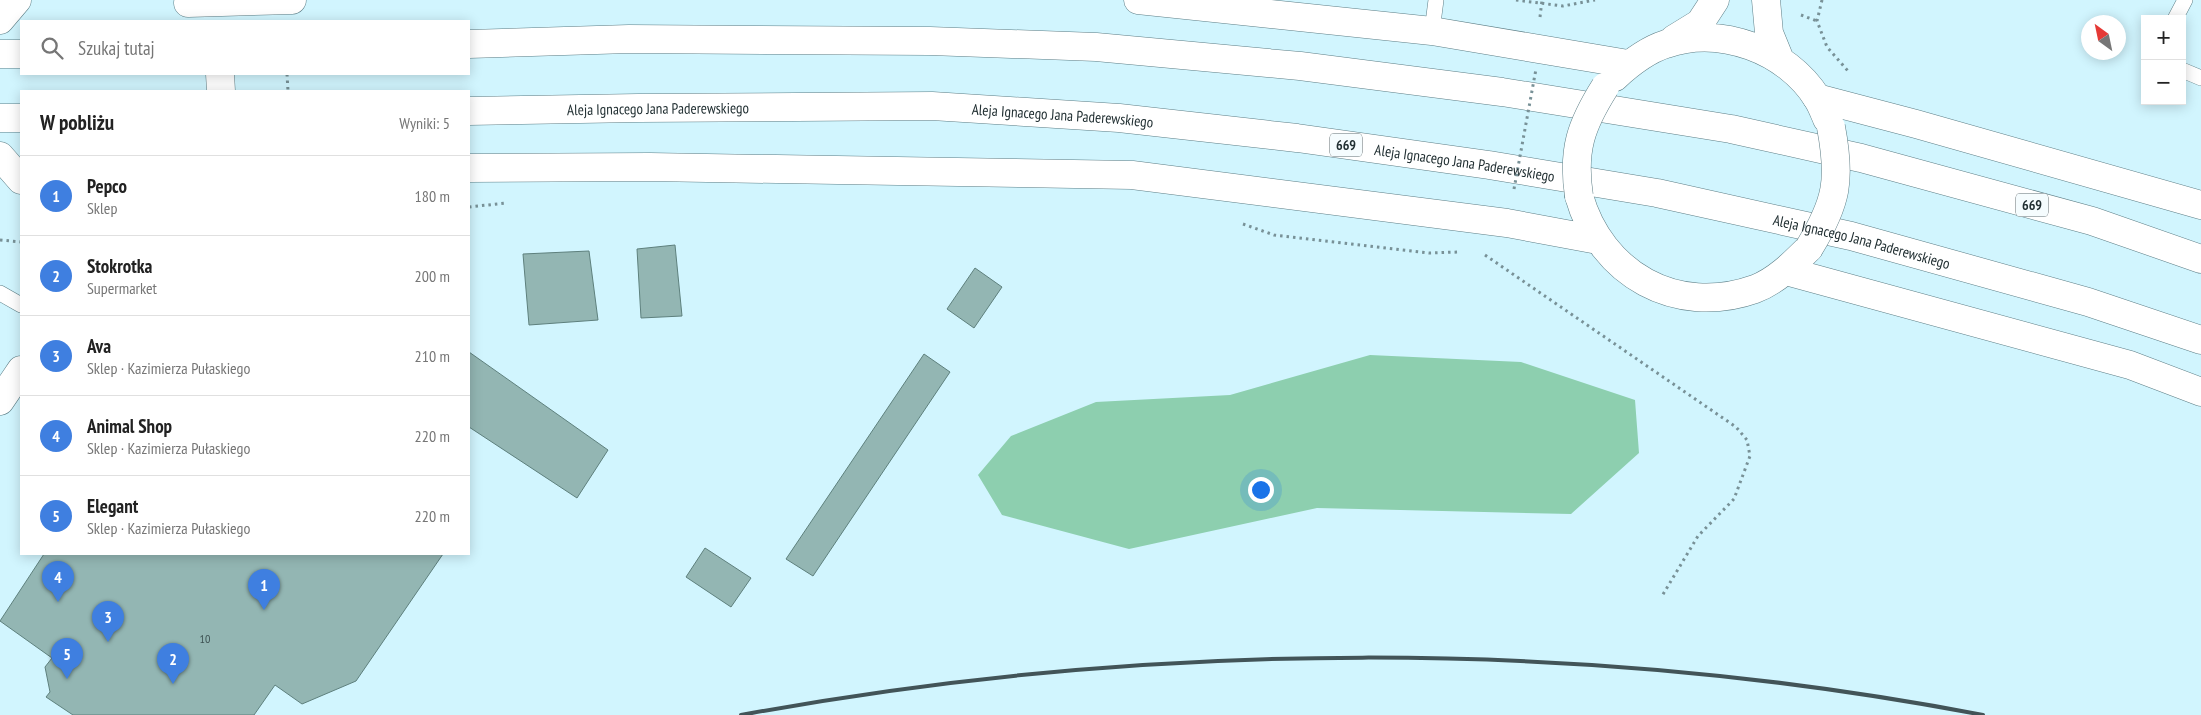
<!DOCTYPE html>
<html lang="pl">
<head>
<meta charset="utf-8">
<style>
	:root { --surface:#fff; --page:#f2f2f2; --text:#222; --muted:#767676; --line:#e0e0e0; --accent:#db2777 }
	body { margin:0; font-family:"PT Sans Narrow",sans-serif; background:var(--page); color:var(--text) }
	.controls { position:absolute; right:15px; top:15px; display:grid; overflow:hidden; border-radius:0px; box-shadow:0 2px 12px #0003 }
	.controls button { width:45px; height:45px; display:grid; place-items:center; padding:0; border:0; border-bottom:1px solid var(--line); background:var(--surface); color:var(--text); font:25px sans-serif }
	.compass { position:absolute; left:2081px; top:15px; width:45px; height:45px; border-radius:50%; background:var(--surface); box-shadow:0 2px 12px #0003; rotate:327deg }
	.you { position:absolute; left:1260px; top:489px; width:18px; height:18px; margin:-12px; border:4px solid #fff; border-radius:50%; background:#1a73e8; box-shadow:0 0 0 8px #1a73e833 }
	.badge { display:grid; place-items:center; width:32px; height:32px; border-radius:50%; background:var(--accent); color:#fff; font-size:16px; font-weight:700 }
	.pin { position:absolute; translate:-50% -41px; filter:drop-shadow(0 1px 2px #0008) }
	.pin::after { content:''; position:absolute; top:26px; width:18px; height:15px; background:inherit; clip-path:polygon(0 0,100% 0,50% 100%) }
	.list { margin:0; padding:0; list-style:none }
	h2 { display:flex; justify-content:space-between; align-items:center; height:65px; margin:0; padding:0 20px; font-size:21px }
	h2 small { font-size:16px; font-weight:400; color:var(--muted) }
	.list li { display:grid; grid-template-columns:32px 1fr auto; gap:15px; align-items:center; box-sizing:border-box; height:80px; padding:0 20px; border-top:1px solid var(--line) }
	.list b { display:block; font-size:19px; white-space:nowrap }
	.list p { margin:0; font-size:16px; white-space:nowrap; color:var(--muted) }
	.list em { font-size:16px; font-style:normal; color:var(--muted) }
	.icon { flex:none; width:28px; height:28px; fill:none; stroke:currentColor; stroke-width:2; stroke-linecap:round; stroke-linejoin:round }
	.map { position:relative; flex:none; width:2201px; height:715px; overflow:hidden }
	.search { position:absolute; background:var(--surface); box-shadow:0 2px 12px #0003; left:20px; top:20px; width:450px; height:55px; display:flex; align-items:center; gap:12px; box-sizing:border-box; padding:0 18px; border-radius:0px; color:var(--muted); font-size:19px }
	.panel { position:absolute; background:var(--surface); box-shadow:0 2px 12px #0003; left:20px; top:90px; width:450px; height:465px; border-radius:0px }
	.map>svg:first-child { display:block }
</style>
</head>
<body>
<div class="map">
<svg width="2201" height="715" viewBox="0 0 2201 715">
	<rect width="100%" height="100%" fill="#d1f5fe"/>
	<path fill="#8dcfaf" d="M 1370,355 L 1521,362 L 1635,400 L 1639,453 L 1571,514 L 1317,508 L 1129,549 L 1002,515 L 978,475 L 1011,436 L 1096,402 L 1230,395 Z"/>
	<path fill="#93b6b3" stroke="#5e807d" d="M 675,245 L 682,316 L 641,318 L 637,249 Z
		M 589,251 L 598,320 L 529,325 L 523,254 Z
		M 975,268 L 1002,287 L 974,328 L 947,309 Z
		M 469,352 L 608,450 L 577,498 L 469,427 Z
		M 924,354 L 950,372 L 813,576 L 786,559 Z
		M 705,548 L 751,578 L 731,607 L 686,577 Z
		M 44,554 L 443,554 L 356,681 L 302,704 L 275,685 L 254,715 L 73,715 L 46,697 L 50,692 L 45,667 L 52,658 L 0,621 Z"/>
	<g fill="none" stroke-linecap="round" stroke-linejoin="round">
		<g stroke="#5d7e86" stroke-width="16">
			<path id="service" d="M 2175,19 L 2185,0
				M 1432,31 L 1436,0
				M 2182,70 L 2201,78
				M 0,293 L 21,305"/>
		</g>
		<g stroke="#5d7e86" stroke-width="29">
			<path id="tertiary" d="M 1138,0 L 1432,31 L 1628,64
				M 1766,0 L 1769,33 L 1780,60
				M 188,3 L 292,0
				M 0,20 L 17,0
				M 1674,39 L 1700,23 L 1715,0
				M 220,74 L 221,91
				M 1615,77 C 1629,64 1647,50 1666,44 C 1720,25 1787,50 1817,98 C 1821,104 1824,112 1827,119
				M 0,156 L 21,180
				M 469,168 L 650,167 L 1132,175 L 1507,223 L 1598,240
				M 1579,196 C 1601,274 1676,317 1755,289 C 1776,281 1793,264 1809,248
				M 0,401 L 21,370"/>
		</g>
		<g stroke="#5d7e86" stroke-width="29">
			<g id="primary">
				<path d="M 469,44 L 629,39 L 930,41 L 1096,47 L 1300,66 L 1502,92 L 1731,129 L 1861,158 L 2092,221 L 2201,259"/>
				<path d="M 0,54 L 21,54"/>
				<path d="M 1817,98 L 1916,124 L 2201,205"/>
				<path id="s1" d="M 469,111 L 638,108 L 932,106 L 1119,118 L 1297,138 L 1489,165 L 1657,193 L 1851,236 L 2088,302 L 2201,340"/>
				<path d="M 0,118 L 21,118"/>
				<path d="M 1786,271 L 2130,365 L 2201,392"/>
			</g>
		</g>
		<path stroke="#789197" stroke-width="3" stroke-dasharray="2.5 4" stroke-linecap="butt" d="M 1516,0 L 1563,6 L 1595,0
			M 1822,0 L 1817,21 L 1827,47 L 1848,71
			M 1801,15 L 1817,21
			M 1540,17 L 1542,0
			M 287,74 L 288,91
			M 469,207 L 506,203
			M 1243,224 L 1274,235 L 1429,253 L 1459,252
			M 0,240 L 21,242
			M 1485,255 L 1736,427 L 1747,440 L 1750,456 L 1734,499 L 1698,536 L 1662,596"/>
		<use href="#service" stroke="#fff" stroke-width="15"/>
		<use href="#tertiary" stroke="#fff" stroke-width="28"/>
		<use href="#primary" stroke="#fff" stroke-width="28"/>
		<path stroke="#425458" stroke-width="4" d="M 741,715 C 1148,640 1577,637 1983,715"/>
		<g stroke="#5d7e86" stroke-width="29" stroke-linecap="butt">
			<path id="tertiary-bridge" d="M 1579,196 C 1572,150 1581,125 1605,87
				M 1809,248 C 1837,202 1841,180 1831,127"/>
		</g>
		<path stroke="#789197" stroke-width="3" stroke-dasharray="2.5 4" stroke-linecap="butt" d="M 1514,189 L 1536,69"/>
		<use href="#tertiary-bridge" stroke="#fff" stroke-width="28"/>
	</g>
	<g text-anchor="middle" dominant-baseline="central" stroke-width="4" stroke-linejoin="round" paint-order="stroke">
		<g font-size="12" fill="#3e5253">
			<text x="205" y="638">10</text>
		</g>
		<g fill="#f5fcfe" stroke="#616d70" stroke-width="1">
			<rect x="1330" y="133.5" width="32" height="23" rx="4"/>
			<rect x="2016" y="193.5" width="32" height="23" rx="4"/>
		</g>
		<g font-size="14" font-weight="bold" fill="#223033">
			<text x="1346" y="145">669</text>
			<text x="2032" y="205">669</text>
		</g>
		<g font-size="15" fill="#223033" stroke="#f5fcfe">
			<text stroke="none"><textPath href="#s1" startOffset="189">Aleja Ignacego Jana Paderewskiego</textPath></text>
			<text stroke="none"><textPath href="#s1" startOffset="594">Aleja Ignacego Jana Paderewskiego</textPath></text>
			<text stroke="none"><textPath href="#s1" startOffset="999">Aleja Ignacego Jana Paderewskiego</textPath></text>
			<text stroke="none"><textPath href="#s1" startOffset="1404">Aleja Ignacego Jana Paderewskiego</textPath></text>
		</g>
	</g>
</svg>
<div class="controls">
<button>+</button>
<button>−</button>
</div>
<svg class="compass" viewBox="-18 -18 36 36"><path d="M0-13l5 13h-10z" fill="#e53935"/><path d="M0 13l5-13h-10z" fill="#767676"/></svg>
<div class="you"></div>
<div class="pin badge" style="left:264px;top:610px;background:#3f7fe0">1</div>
<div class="pin badge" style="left:173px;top:684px;background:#3f7fe0">2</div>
<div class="pin badge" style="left:108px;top:642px;background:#3f7fe0">3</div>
<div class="pin badge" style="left:58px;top:602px;background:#3f7fe0">4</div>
<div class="pin badge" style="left:67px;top:679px;background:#3f7fe0">5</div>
<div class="search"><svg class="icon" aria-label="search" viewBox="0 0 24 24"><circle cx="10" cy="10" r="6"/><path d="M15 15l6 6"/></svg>Szukaj tutaj</div>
<section class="panel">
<h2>W pobliżu<small>Wyniki: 5</small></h2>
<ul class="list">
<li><span class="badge" style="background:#3f7fe0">1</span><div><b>Pepco</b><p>Sklep</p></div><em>180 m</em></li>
<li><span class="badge" style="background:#3f7fe0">2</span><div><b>Stokrotka</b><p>Supermarket</p></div><em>200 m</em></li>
<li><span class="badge" style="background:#3f7fe0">3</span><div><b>Ava</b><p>Sklep · Kazimierza Pułaskiego</p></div><em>210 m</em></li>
<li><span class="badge" style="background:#3f7fe0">4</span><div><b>Animal Shop</b><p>Sklep · Kazimierza Pułaskiego</p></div><em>220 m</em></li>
<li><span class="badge" style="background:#3f7fe0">5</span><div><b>Elegant</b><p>Sklep · Kazimierza Pułaskiego</p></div><em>220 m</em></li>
</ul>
</section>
</div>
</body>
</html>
